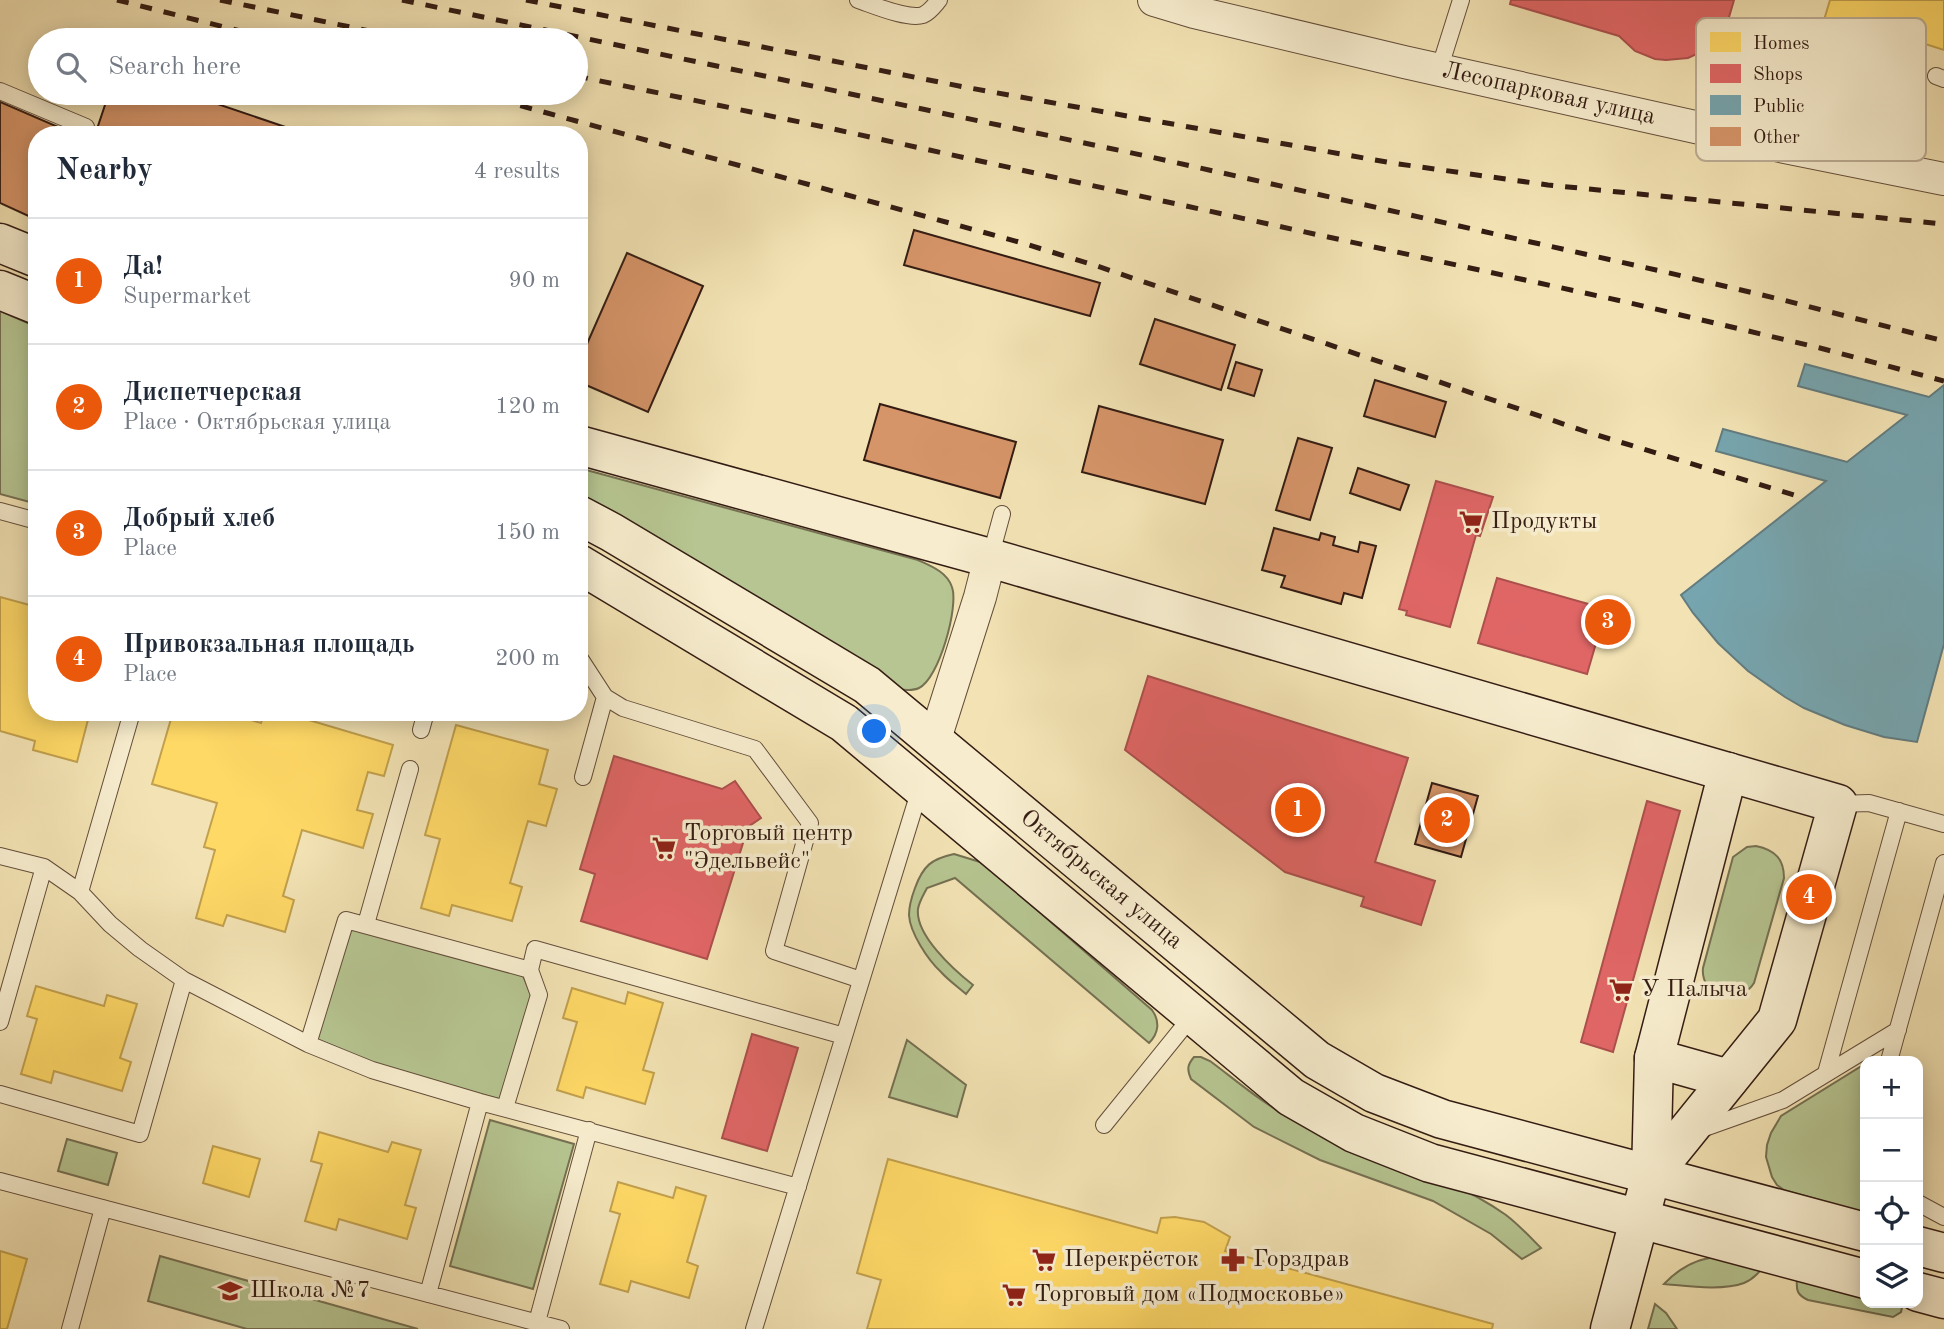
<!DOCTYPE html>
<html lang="en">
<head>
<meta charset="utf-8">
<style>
	:root { --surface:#fff; --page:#f2f2f3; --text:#1f2937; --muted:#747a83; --line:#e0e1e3; --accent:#ea580c }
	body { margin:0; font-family:"Old Standard TT",serif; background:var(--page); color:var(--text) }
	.controls { position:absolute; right:21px; bottom:21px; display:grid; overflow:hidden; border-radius:14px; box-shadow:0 4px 18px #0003 }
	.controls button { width:63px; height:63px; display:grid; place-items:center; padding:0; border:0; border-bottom:2px solid var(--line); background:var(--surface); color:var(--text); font:35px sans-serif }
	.you { position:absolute; left:875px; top:732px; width:24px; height:24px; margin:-18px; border:5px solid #fff; border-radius:50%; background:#1a73e8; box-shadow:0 0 0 10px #1a73e833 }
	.badge { display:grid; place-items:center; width:46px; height:46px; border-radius:50%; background:var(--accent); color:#fff; font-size:23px; font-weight:700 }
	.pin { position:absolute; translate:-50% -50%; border:4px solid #fff; box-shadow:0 2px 7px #0006 }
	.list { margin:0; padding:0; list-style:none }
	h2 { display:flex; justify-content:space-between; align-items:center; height:91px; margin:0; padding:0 28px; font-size:30px }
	h2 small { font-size:23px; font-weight:400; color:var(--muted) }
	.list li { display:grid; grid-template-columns:46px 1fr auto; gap:21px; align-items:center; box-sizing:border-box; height:126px; padding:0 28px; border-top:2px solid var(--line) }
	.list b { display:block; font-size:26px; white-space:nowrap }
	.list p { margin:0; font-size:23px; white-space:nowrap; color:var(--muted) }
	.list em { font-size:23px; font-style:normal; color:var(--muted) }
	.icon { flex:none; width:38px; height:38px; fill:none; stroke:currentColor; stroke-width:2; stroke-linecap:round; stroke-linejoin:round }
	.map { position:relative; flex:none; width:1944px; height:1329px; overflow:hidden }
	.search { position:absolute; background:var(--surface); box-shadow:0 4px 18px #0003; left:28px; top:28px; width:560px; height:77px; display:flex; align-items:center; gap:18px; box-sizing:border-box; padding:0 24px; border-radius:38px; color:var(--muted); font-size:26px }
	.panel { position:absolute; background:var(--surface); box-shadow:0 4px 18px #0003; left:28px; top:126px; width:560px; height:595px; border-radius:28px }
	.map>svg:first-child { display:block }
</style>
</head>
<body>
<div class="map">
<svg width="1944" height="1329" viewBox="0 0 1944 1329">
	<rect width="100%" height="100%" fill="#f3e3b4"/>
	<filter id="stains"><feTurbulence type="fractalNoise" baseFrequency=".00286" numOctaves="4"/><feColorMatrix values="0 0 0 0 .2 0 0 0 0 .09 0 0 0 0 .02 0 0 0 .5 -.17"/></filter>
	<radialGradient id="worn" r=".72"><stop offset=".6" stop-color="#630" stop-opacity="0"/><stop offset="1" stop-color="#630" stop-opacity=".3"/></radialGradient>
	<path fill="#b6c591" stroke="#757052" stroke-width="2" d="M 0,311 L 37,327 L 37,504 L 0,494 Z
		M 579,468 L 918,560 C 931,566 947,572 952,587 C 959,606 939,679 919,688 C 913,691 904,690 897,689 L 579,504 Z
		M 1756,846 C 1775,850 1784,859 1784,878 L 1754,983 C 1740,1006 1700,997 1703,968 L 1733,857 L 1747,847 Z
		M 954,854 L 980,862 L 991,870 L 1152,1010 C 1160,1021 1159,1033 1149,1043 L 955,878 L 927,888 C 924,894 919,902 918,909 C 915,935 954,970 973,985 L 966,994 C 958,987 948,980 941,972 C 928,960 910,933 909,915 C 909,906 912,896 915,888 C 923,866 931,859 954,854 Z
		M 350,927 L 522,973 L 531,995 L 502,1100 L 382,1067 L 314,1038 Z
		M 907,1040 L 966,1085 L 957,1117 L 889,1097 Z
		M 1194,1057 L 1201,1057 L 1210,1061 C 1237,1081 1263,1104 1293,1119 C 1363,1153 1442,1170 1506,1215 C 1519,1225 1530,1237 1541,1248 L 1522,1259 L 1491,1234 L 1433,1201 L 1320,1160 L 1254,1127 L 1191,1079 C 1187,1070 1187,1065 1194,1057 Z
		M 1865,1066 L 1865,1213 L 1784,1190 L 1777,1185 L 1772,1177 L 1766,1157 L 1767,1145 L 1771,1133 L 1781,1116 L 1860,1067 Z
		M 490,1120 L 574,1144 L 533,1289 L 450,1266 Z
		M 67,1139 L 117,1153 L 108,1185 L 58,1171 Z
		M 1736,1254 L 1773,1255 C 1765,1264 1757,1278 1744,1283 C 1722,1291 1688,1286 1664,1284 C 1687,1260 1704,1258 1736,1254 Z
		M 160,1256 L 418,1329 L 247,1329 L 148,1301 Z
		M 1797,1279 L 1865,1279 L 1865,1303 L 1903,1303 L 1901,1312 L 1893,1317 L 1808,1300 C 1797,1295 1796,1290 1797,1279 Z
		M 1655,1304 L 1666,1313 L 1677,1329 L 1648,1329 Z"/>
	<path fill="#ffd966" stroke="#c2a04d" stroke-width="2" d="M 1830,0 L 1944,0 L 1944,50 L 1916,41 L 1917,36 L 1887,27 L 1880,48 L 1821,30 Z
		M 0,597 L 37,607 L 37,712 L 90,712 L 77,762 L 33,750 L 35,741 L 0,731 Z
		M 173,712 L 224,712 L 261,723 L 264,712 L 282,712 L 393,745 L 384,776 L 368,772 L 357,810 L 373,814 L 363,848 L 302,830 L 283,896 L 294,900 L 285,932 L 227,915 L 223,926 L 196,918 L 215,850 L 204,847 L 217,803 L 152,784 Z
		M 456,725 L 548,750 L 539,784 L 557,789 L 546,826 L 528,821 L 510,883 L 522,887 L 512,921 L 452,905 L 449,916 L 421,908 L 440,839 L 425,835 Z
		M 36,986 L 104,1006 L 107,995 L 137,1004 L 120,1058 L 131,1062 L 122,1091 L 54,1071 L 51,1083 L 21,1074 L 37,1019 L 27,1016 Z
		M 572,988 L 625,1004 L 628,992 L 663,1003 L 643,1070 L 654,1073 L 645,1104 L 586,1087 L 583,1098 L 557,1090 L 577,1022 L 563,1018 Z
		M 319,1132 L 388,1152 L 392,1142 L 421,1150 L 405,1205 L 416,1208 L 407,1239 L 339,1219 L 336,1230 L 305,1221 L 322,1164 L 311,1161 Z
		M 213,1146 L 260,1159 L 249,1197 L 203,1183 Z
		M 888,1159 L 1157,1233 L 1161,1218 L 1175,1217 L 1204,1222 L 1230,1237 L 1225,1251 L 1493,1324 L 1492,1329 L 867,1329 L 881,1280 L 857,1273 Z
		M 618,1182 L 673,1198 L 676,1187 L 706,1196 L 687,1262 L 698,1266 L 689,1298 L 631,1281 L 628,1292 L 600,1284 L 620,1214 L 610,1211 Z
		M 0,1251 L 27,1259 L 7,1329 L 0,1329 Z"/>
	<path fill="#e06666" stroke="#ac504d" stroke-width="2" d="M 1511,0 L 1734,0 L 1727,24 L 1715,41 L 1699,53 L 1688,58 L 1666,60 L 1655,59 L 1635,51 L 1619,36 L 1510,4 Z
		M 1436,481 L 1493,497 L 1480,536 L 1476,535 L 1450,627 L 1406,615 L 1407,611 L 1399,609 Z
		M 1497,578 L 1606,609 L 1587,674 L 1478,643 Z
		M 1606,612 L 1615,614 L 1610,633 L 1601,630 Z
		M 1148,676 L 1408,758 L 1375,862 L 1435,881 L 1421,925 L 1361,906 L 1364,897 L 1285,872 L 1125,750 Z
		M 614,756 L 722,789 L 735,781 L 761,818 L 748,827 L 707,959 L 581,921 L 595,874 L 580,869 Z
		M 1647,801 L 1680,811 L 1613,1052 L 1581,1042 Z
		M 752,1034 L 798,1048 L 767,1151 L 722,1138 Z"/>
	<path fill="#76a5af" stroke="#627c80" stroke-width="2" d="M 1805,364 L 1929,397 L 1944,385 L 1944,644 L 1917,742 L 1884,737 L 1845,725 L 1804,708 L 1785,697 L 1748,671 L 1718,643 L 1693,613 L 1681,595 L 1826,481 L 1716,451 L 1723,429 L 1847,462 L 1907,415 L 1798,386 Z"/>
	<path fill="#d69569" stroke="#341c13" stroke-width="2" d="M 109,93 L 185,93 L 309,135 L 95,135 Z
		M 0,102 L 72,133 L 71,135 L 37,135 L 35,219 L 0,203 Z
		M 914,230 L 1100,283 L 1090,316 L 904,265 Z
		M 627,253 L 703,286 L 648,412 L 579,382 L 579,362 Z
		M 1155,319 L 1235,345 L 1221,390 L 1140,364 Z
		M 1236,362 L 1262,370 L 1254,396 L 1228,388 Z
		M 1375,380 L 1446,402 L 1435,437 L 1364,416 Z
		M 880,404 L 1016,442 L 1000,498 L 864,460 Z
		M 1099,406 L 1223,440 L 1205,504 L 1082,472 Z
		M 1298,438 L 1332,448 L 1310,520 L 1276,510 Z
		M 1358,468 L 1409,485 L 1400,510 L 1350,493 Z
		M 1274,528 L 1319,540 L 1321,533 L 1335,537 L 1333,545 L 1358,552 L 1360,542 L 1376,546 L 1362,598 L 1344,593 L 1341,604 L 1281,587 L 1285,576 L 1262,570 Z
		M 1432,783 L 1478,796 L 1461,857 L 1415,844 Z"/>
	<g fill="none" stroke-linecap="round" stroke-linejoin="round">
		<g stroke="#644e3b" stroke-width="18">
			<path id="lane" d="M 858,0 C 873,5 908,20 923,15 C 930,12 934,6 939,0
				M 1439,70 L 1461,0
				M 1936,76 L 1944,79
				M 0,91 L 86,127 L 82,135
				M 0,511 L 37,521
				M 990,558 L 1002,514
				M 579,592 L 589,569
				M 579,657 L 605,697 L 623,708 L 755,749 L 810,823 L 774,951 L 861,980
				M 421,730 L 426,712
				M 583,777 L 605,697
				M 1838,804 L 1869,803 L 1944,824
				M 0,856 L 44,867 L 80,892 L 110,924 L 140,949 L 184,980 L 308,1044 L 372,1070 L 480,1102 L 798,1187
				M 80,892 L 132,712
				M 366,924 L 410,769
				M 530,970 L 535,949 L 844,1036
				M 0,1022 L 44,867
				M 308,1044 L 346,920 L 530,970 L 539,995 L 505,1108
				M 1889,1061 L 1944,863
				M 1826,1073 L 1899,811
				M 0,1094 L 140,1134 L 184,980
				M 1104,1125 L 1193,1015
				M 1699,1130 L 1783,1100 L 1898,1030
				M 0,1181 L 561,1329
				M 1918,1203 L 1944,1217
				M 428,1294 L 480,1102
				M 537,1322 L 589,1130
				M 70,1329 L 103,1208
				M 754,1329 L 920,789"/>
		</g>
		<g stroke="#644e3b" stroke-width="34">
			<g id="street">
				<path id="s1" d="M 1154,0 L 1194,12 L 1404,62 L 1780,146 L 1944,179"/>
				<path d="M 934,742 L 980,597 L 990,558"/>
			</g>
		</g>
		<g stroke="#341c13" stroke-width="41">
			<g id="secondary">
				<path d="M 0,243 L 37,258"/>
				<path d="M 0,290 L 37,305"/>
				<path d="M 579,445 L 990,558 L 1838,804 L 1777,1020 L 1651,1176"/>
				<path id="s2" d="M 579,515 L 611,532 L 867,685 L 1317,1060 L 1374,1093 L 1442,1119 L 1865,1232"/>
				<path d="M 579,564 L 844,723 L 1291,1097 L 1354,1133 L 1430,1163 L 1865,1279"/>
				<path d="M 1654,1058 L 1729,1079"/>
				<path d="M 1918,1246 L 1944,1253"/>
				<path d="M 1918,1292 L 1944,1299"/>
				<path d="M 1610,1329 L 1651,1176 L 1654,1058 L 1728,772"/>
			</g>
		</g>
		<use href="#lane" stroke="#f7edce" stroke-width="16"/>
		<use href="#street" stroke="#f7edce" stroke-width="32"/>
		<use href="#secondary" stroke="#f7edce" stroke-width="38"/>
		<path stroke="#341c13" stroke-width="5" stroke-dasharray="12 12" stroke-linecap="butt" d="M 117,0 L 276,40
			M 220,0 L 413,40
			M 402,0 L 1151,157 L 1665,272 L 1779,299 L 1944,341
			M 526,0 L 964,87 L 1392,163 L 1548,185 L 1944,224
			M 576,76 L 824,127 L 1626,302 L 1820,348 L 1944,381
			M 474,93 L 1019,242 L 1094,265 L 1587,432 L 1804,498"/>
	</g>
	<defs>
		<g id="supermarket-bare" transform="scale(1.89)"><path d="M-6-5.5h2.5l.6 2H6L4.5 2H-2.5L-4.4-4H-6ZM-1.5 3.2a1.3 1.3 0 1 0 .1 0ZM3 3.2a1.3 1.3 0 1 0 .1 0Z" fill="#8f2418" stroke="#f7edce" stroke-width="2.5" paint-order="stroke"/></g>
		<g id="pharmacy-bare" transform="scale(1.89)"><path d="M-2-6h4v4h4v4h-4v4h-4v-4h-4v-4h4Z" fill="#8f2418" stroke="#f7edce" stroke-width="2.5" paint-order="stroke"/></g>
		<g id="school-bare" transform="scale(1.89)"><path d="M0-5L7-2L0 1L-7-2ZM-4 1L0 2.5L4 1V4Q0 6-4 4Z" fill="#8f2418" stroke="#f7edce" stroke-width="2.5" paint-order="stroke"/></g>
	</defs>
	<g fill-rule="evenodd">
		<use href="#supermarket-bare" x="1471" y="522"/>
		<use href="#supermarket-bare" x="664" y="848"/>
		<use href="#supermarket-bare" x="1621" y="990"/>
		<use href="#supermarket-bare" x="1044" y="1260"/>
		<use href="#pharmacy-bare" x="1233" y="1260"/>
		<use href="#school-bare" x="230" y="1291"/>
		<use href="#supermarket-bare" x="1014" y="1295"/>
	</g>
	<g text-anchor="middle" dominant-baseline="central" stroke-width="7" stroke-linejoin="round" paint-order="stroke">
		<g font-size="24" fill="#341c13" stroke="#f7edce">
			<text stroke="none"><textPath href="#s1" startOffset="406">Лесопарковая улица</textPath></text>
			<text stroke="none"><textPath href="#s2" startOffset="639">Октябрьская улица</textPath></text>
		</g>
		<g font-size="24" fill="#341c13" stroke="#f7edce" text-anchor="start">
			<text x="1491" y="522">Продукты</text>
			<text x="684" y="834">Торговый центр<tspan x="684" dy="28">"Эдельвейс"</tspan></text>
			<text x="1641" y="990">У Палыча</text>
			<text x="1064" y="1260">Перекрёсток</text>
			<text x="1253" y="1260">Горздрав</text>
			<text x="250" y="1291">Школа №7</text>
			<text x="1034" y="1295">Торговый дом «Подмосковье»</text>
		</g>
	</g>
	<rect x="1696" y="18" width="230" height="143" rx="10" fill="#f7edce" stroke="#bcae96" stroke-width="2"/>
	<rect x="1710" y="32" width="31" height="20" fill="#ffd966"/>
	<rect x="1710" y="64" width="31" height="19" fill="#e06666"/>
	<rect x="1710" y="95" width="31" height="20" fill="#76a5af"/>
	<rect x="1710" y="127" width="31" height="19" fill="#d69569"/>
	<g font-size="19" fill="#341c13">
		<text x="1753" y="49">Homes</text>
		<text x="1753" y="80">Shops</text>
		<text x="1753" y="112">Public</text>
		<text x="1753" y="143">Other</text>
	</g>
	<rect width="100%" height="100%" filter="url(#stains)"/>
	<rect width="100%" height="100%" fill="url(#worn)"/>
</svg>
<div class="controls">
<button>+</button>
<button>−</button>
<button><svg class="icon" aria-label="locate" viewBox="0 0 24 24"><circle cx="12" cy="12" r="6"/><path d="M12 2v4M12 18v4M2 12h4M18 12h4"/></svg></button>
<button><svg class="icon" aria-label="layers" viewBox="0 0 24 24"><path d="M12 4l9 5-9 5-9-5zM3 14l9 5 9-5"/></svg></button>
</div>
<div class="you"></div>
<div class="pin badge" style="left:1298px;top:810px">1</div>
<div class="pin badge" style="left:1447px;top:820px">2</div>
<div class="pin badge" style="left:1608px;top:622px">3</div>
<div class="pin badge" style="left:1809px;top:897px">4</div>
<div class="search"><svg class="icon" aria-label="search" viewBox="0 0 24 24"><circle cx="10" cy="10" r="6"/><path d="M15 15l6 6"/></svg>Search here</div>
<section class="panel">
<h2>Nearby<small>4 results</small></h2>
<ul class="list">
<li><span class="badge">1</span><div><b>Да!</b><p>Supermarket</p></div><em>90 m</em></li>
<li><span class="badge">2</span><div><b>Диспетчерская</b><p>Place · Октябрьская улица</p></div><em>120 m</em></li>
<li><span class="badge">3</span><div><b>Добрый хлеб</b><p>Place</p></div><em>150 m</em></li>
<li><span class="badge">4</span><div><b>Привокзальная площадь</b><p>Place</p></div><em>200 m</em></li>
</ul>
</section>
</div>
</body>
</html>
